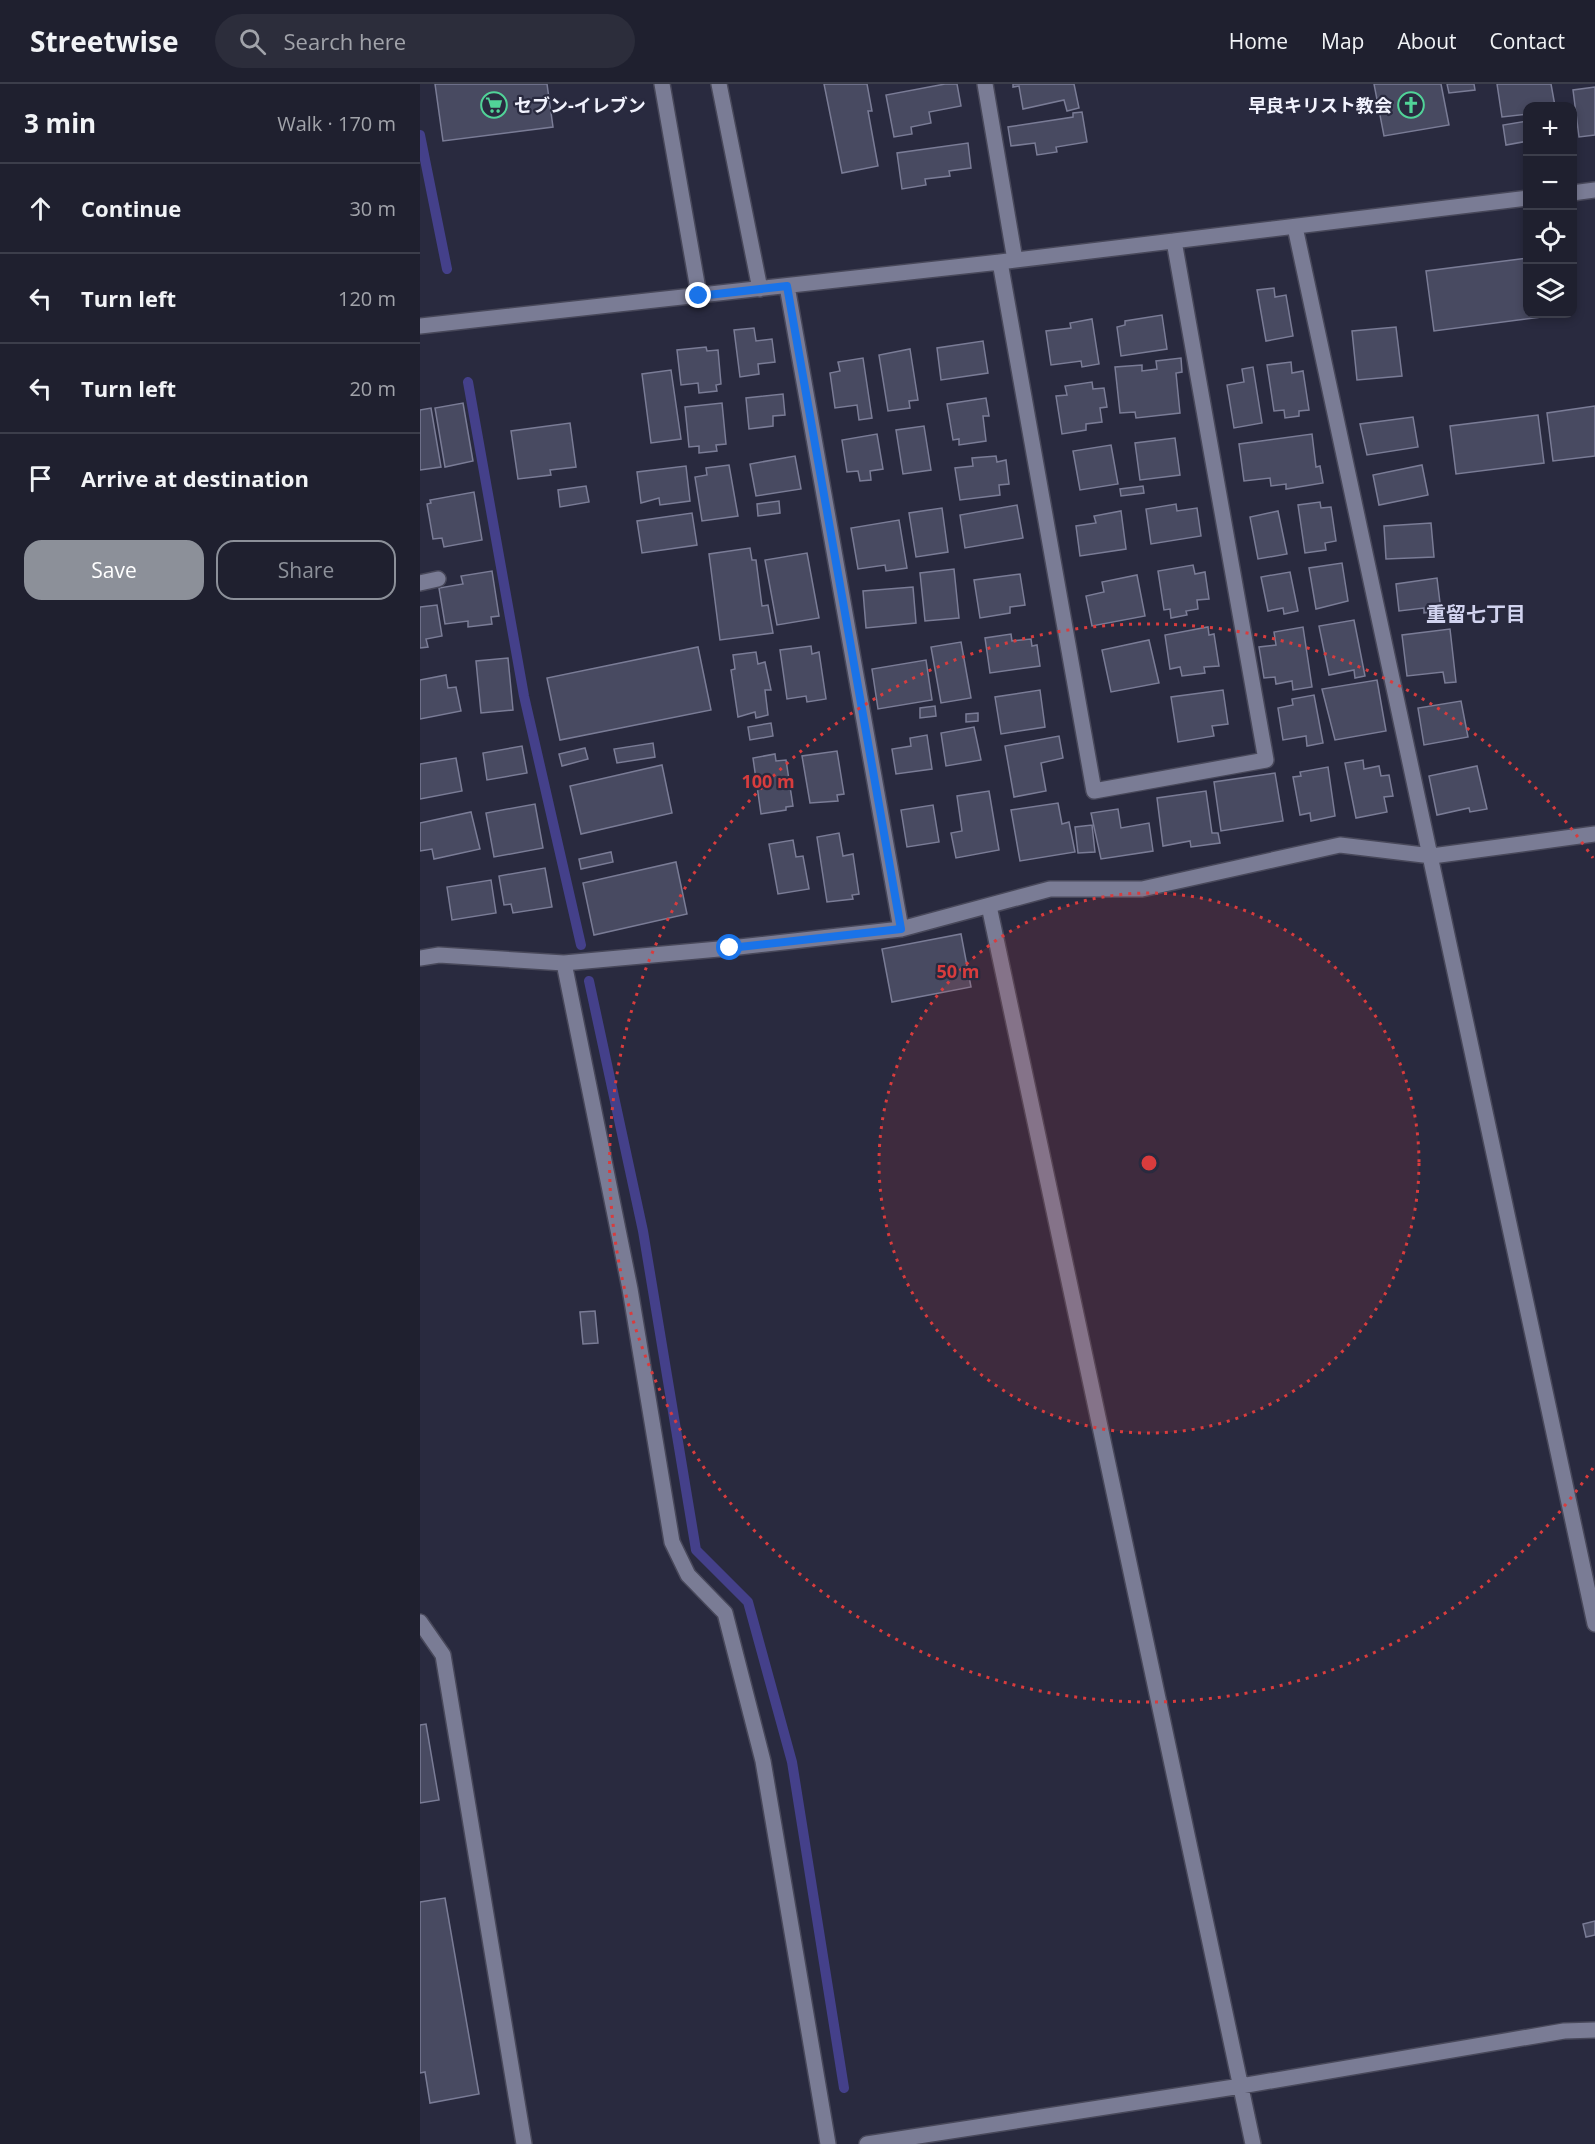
<!DOCTYPE html>
<html lang="en">
<head>
<meta charset="utf-8">
<style>
	:root { --surface:#1f202f; --page:#2c2d3b; --text:#f1f3f6; --muted:#a1a3aa; --line:#3c3e4b; --accent:#8c9099 }
	body { margin:0; font-family:"Open Sans","Noto Sans JP",sans-serif; background:var(--page); color:var(--text) }
	.controls { position:absolute; right:18px; top:18px; display:grid; overflow:hidden; border-radius:12px; box-shadow:0 3px 9px #0003 }
	.controls button { width:54px; height:54px; display:grid; place-items:center; padding:0; border:0; border-bottom:2px solid var(--line); background:var(--surface); color:var(--text); font:30px sans-serif }
	.stop { position:absolute; width:18px; height:18px; margin:-14px; border:4px solid #1a73e8; border-radius:50%; background:#fff }
	.stop.end { background:#1a73e8; border-color:#fff; box-shadow:0 2px 6px #0008 }
	.list { margin:0; padding:0; list-style:none }
	h2 { display:flex; justify-content:space-between; align-items:center; height:78px; margin:0; padding:0 24px; font-size:26px }
	h2 small { font-size:20px; font-weight:400; color:var(--muted) }
	.list li { display:grid; grid-template-columns:39px 1fr auto; gap:18px; align-items:center; box-sizing:border-box; height:90px; padding:0 24px; border-top:2px solid var(--line) }
	.list b { display:block; font-size:22px; white-space:nowrap }
	.list em { font-size:20px; font-style:normal; color:var(--muted) }
	.actions { display:flex; gap:12px; padding:18px 24px }
	.actions a { flex:1; padding:14px 0; border:2px solid var(--accent); border-radius:18px; text-align:center; font-size:21px; color:var(--accent) }
	.actions .main { background:var(--accent); color:#fff }
	.icon { flex:none; width:33px; height:33px; fill:none; stroke:currentColor; stroke-width:2; stroke-linecap:round; stroke-linejoin:round }
	.map { position:relative; flex:none; width:1175px; height:2060px; overflow:hidden }
	header { display:flex; align-items:center; gap:36px; box-sizing:border-box; height:84px; padding:0 30px; background:var(--surface); border-bottom:2px solid var(--line) }
	header strong { font-size:28px }
	nav { display:flex; gap:33px; margin-inline-start:auto; font-size:21px }
	.search { width:420px; height:54px; background:var(--page); display:flex; align-items:center; gap:15px; box-sizing:border-box; padding:0 21px; border-radius:33px; color:var(--muted); font-size:22px }
	main { display:flex }
	aside { flex:1; background:var(--surface) }
	.map>svg:first-child { display:block }
</style>
</head>
<body>
<header>
<strong>Streetwise</strong>
<div class="search"><svg class="icon" aria-label="search" viewBox="0 0 24 24"><circle cx="10" cy="10" r="6"/><path d="M15 15l6 6"/></svg>Search here</div>
<nav><a>Home</a><a>Map</a><a>About</a><a>Contact</a></nav>
</header>
<main>
<aside>
<h2>3 min<small>Walk · 170 m</small></h2>
<ul class="list">
<li><svg class="icon" aria-label="ahead" viewBox="0 0 24 24"><path d="M12 20V5M6 11l6-6 6 6"/></svg><div><b>Continue</b></div><em>30 m</em></li>
<li><svg class="icon" aria-label="left" viewBox="0 0 24 24"><path d="M17 20v-9H6M10 6l-5 5 5 5"/></svg><div><b>Turn left</b></div><em>120 m</em></li>
<li><svg class="icon" aria-label="left" viewBox="0 0 24 24"><path d="M17 20v-9H6M10 6l-5 5 5 5"/></svg><div><b>Turn left</b></div><em>20 m</em></li>
<li><svg class="icon" aria-label="arrive" viewBox="0 0 24 24"><path d="M6 21V4h12l-3 4 3 4H6"/></svg><div><b>Arrive at destination</b></div></li>
</ul>
<div class="actions"><a class="main">Save</a><a>Share</a></div>
</aside>
<div class="map">
<svg width="1175" height="2060" viewBox="0 0 1175 2060">
	<rect width="100%" height="100%" fill="#292a3f"/>
	<g fill="none" stroke-linecap="round" stroke-linejoin="round">
		<path stroke="#44408a" stroke-width="10" d="M 0,51 L 27,185
			M 48,298 L 104,612 L 161,861
			M 169,897 L 223,1147 L 276,1466 L 328,1518 L 372,1678 L 424,2004"/>
	</g>
	<path fill="#484a61" stroke="#7a7c96" stroke-width="1.5" d="M 15,0 L 127,0 L 133,43 L 23,57 Z
		M 404,0 L 447,0 L 452,27 L 448,27 L 458,82 L 422,89 Z
		M 525,0 L 537,0 L 541,22 L 509,28 L 511,39 L 491,43 L 492,50 L 474,53 L 466,11 Z
		M 593,0 L 654,0 L 659,24 L 647,27 L 644,16 L 603,25 L 599,2 L 593,3 Z
		M 954,0 L 1021,0 L 1029,41 L 964,52 Z
		M 1027,0 L 1054,0 L 1055,6 L 1029,9 Z
		M 1077,0 L 1131,0 L 1135,22 L 1108,22 L 1108,30 L 1082,33 Z
		M 1175,3 L 1175,51 L 1159,53 L 1153,6 Z
		M 662,28 L 667,58 L 636,63 L 637,68 L 617,71 L 615,59 L 591,62 L 588,43 L 653,33 L 653,29 Z
		M 1108,37 L 1108,57 L 1086,61 L 1083,41 Z
		M 548,59 L 551,84 L 529,87 L 530,92 L 505,95 L 506,101 L 482,105 L 477,69 Z
		M 1108,174 L 1108,230 L 1145,230 L 1014,247 L 1006,187 Z
		M 854,204 L 855,213 L 866,211 L 873,252 L 846,257 L 837,206 Z
		M 742,231 L 747,265 L 701,272 L 697,243 L 705,241 L 705,237 Z
		M 672,235 L 679,280 L 662,283 L 661,277 L 631,281 L 626,247 L 651,244 L 650,239 Z
		M 976,243 L 982,292 L 937,296 L 932,247 Z
		M 334,244 L 336,257 L 352,255 L 355,278 L 338,280 L 339,290 L 320,293 L 314,246 Z
		M 563,257 L 568,289 L 521,296 L 517,264 Z
		M 286,263 L 287,267 L 298,266 L 301,300 L 296,301 L 297,307 L 279,309 L 278,299 L 261,301 L 257,266 Z
		M 490,265 L 498,316 L 489,317 L 490,324 L 468,327 L 459,271 Z
		M 443,274 L 452,334 L 439,336 L 437,321 L 415,324 L 410,289 L 420,287 L 418,278 Z
		M 761,274 L 762,288 L 756,289 L 760,329 L 716,334 L 715,328 L 700,329 L 695,283 L 722,281 L 722,287 L 737,285 L 736,277 Z
		M 871,278 L 872,289 L 883,287 L 889,326 L 879,327 L 879,332 L 865,334 L 864,326 L 854,327 L 847,281 Z
		M 833,283 L 842,339 L 814,344 L 807,301 L 824,298 L 822,285 Z
		M 251,286 L 261,355 L 231,359 L 222,290 Z
		M 672,298 L 673,305 L 684,304 L 687,323 L 680,324 L 682,338 L 666,340 L 666,346 L 642,350 L 636,312 L 647,311 L 645,302 Z
		M 363,310 L 365,331 L 353,332 L 353,342 L 329,345 L 326,314 Z
		M 566,314 L 569,332 L 563,332 L 566,357 L 539,361 L 539,355 L 533,356 L 527,320 Z
		M 43,319 L 53,377 L 25,383 L 15,324 Z
		M 302,319 L 306,360 L 296,361 L 297,367 L 279,369 L 279,362 L 269,363 L 265,323 Z
		M 1175,322 L 1175,372 L 1133,377 L 1127,329 Z
		M 11,324 L 21,383 L 0,386 L 0,326 Z
		M 1118,331 L 1124,379 L 1036,390 L 1030,342 Z
		M 993,333 L 998,363 L 947,371 L 940,340 Z
		M 150,339 L 156,383 L 130,386 L 131,391 L 98,395 L 91,347 Z
		M 504,342 L 511,386 L 483,390 L 476,346 Z
		M 457,350 L 463,385 L 450,387 L 451,396 L 440,397 L 438,387 L 427,388 L 422,356 Z
		M 892,350 L 896,383 L 900,382 L 903,399 L 866,405 L 866,400 L 851,402 L 850,394 L 824,397 L 819,360 Z
		M 755,354 L 760,391 L 720,396 L 715,359 Z
		M 691,361 L 698,400 L 660,406 L 653,367 Z
		M 375,372 L 381,405 L 336,412 L 330,380 Z
		M 576,372 L 577,378 L 586,376 L 589,400 L 579,401 L 580,411 L 540,416 L 535,384 L 553,382 L 552,374 Z
		M 309,381 L 318,432 L 282,437 L 275,393 L 287,391 L 286,384 Z
		M 1002,381 L 1008,411 L 959,421 L 953,391 Z
		M 266,382 L 270,417 L 240,421 L 239,414 L 221,419 L 217,388 Z
		M 166,402 L 169,418 L 140,423 L 138,406 Z
		M 723,402 L 724,409 L 701,412 L 700,405 Z
		M 54,408 L 62,456 L 24,463 L 22,454 L 13,455 L 7,420 L 11,419 L 10,416 Z
		M 359,417 L 360,429 L 338,432 L 337,420 Z
		M 900,418 L 901,424 L 911,423 L 916,457 L 905,459 L 906,466 L 885,469 L 878,421 Z
		M 756,420 L 757,427 L 777,424 L 781,452 L 731,460 L 726,425 Z
		M 597,421 L 603,454 L 545,464 L 540,431 Z
		M 522,424 L 528,468 L 496,473 L 489,429 Z
		M 701,427 L 706,465 L 660,472 L 656,442 L 676,439 L 674,432 Z
		M 858,427 L 867,470 L 838,475 L 830,433 Z
		M 272,429 L 277,461 L 222,469 L 217,437 Z
		M 479,436 L 487,484 L 466,487 L 465,481 L 438,485 L 431,444 Z
		M 1011,439 L 1014,473 L 966,475 L 964,442 Z
		M 330,464 L 332,476 L 336,476 L 342,522 L 348,521 L 353,549 L 300,556 L 289,470 Z
		M 387,469 L 399,534 L 357,541 L 345,476 Z
		M 922,479 L 928,517 L 896,525 L 889,484 Z
		M 773,481 L 775,490 L 785,488 L 789,515 L 777,516 L 778,525 L 766,527 L 767,531 L 751,534 L 750,525 L 744,526 L 738,487 Z
		M 534,485 L 539,534 L 505,537 L 500,489 Z
		M 72,487 L 79,532 L 71,533 L 72,540 L 48,543 L 48,537 L 25,540 L 19,504 L 43,500 L 41,492 Z
		M 870,488 L 878,527 L 864,530 L 863,524 L 848,527 L 841,493 Z
		M 600,490 L 605,521 L 590,523 L 590,529 L 560,534 L 554,496 Z
		M 717,491 L 725,532 L 672,542 L 666,512 L 684,508 L 682,498 Z
		M 1017,494 L 1021,527 L 1004,529 L 1004,524 L 979,527 L 976,500 Z
		M 493,503 L 496,539 L 446,544 L 443,507 Z
		M 17,521 L 22,552 L 6,555 L 8,563 L 0,564 L 0,523 Z
		M 934,536 L 945,592 L 935,594 L 934,586 L 909,591 L 899,542 Z
		M 788,543 L 789,551 L 794,550 L 799,582 L 784,583 L 785,589 L 762,592 L 760,583 L 750,585 L 745,551 Z
		M 883,543 L 892,603 L 873,606 L 872,597 L 856,600 L 855,593 L 844,594 L 839,563 L 856,561 L 854,548 Z
		M 1030,545 L 1036,598 L 1025,599 L 1023,588 L 987,592 L 982,551 Z
		M 591,550 L 592,557 L 611,555 L 612,562 L 617,561 L 620,582 L 570,589 L 565,554 Z
		M 729,556 L 739,599 L 691,608 L 682,566 Z
		M 541,558 L 551,614 L 521,619 L 511,563 Z
		M 391,562 L 392,570 L 399,568 L 406,615 L 387,618 L 386,612 L 367,615 L 360,566 Z
		M 278,563 L 291,626 L 140,656 L 127,594 Z
		M 336,568 L 338,580 L 345,578 L 351,606 L 345,606 L 348,631 L 336,634 L 335,628 L 318,633 L 311,586 L 315,585 L 313,571 Z
		M 88,574 L 93,626 L 61,629 L 56,577 Z
		M 506,576 L 512,616 L 458,625 L 452,585 Z
		M 26,591 L 28,604 L 36,603 L 41,627 L 0,635 L 0,596 Z
		M 957,596 L 966,647 L 915,656 L 902,605 Z
		M 620,606 L 625,643 L 581,650 L 575,613 Z
		M 803,606 L 808,640 L 792,642 L 794,652 L 758,658 L 751,613 Z
		M 894,611 L 903,659 L 887,662 L 886,652 L 863,656 L 858,624 L 873,621 L 872,615 Z
		M 1041,617 L 1048,653 L 1004,661 L 998,624 Z
		M 515,622 L 516,632 L 500,634 L 500,624 Z
		M 558,629 L 558,637 L 546,638 L 546,630 Z
		M 351,639 L 353,652 L 330,656 L 328,643 Z
		M 554,643 L 561,676 L 526,682 L 521,649 Z
		M 507,651 L 512,685 L 476,690 L 472,665 L 491,662 L 490,654 Z
		M 639,652 L 643,674 L 621,679 L 626,707 L 594,713 L 585,662 Z
		M 233,659 L 235,673 L 197,679 L 194,665 Z
		M 102,662 L 107,689 L 67,696 L 63,669 Z
		M 165,664 L 168,675 L 142,682 L 139,670 Z
		M 417,667 L 424,710 L 417,711 L 418,717 L 390,719 L 382,672 Z
		M 355,670 L 356,677 L 366,676 L 373,722 L 366,723 L 366,726 L 341,730 L 333,674 Z
		M 36,674 L 42,707 L 0,715 L 0,680 Z
		M 943,676 L 944,685 L 959,682 L 961,692 L 969,691 L 973,712 L 964,713 L 967,728 L 936,734 L 925,679 Z
		M 242,681 L 252,729 L 161,750 L 150,702 Z
		M 1057,682 L 1067,725 L 1050,728 L 1049,724 L 1017,731 L 1009,692 Z
		M 908,683 L 915,732 L 891,737 L 890,729 L 880,731 L 873,693 L 881,692 L 880,688 Z
		M 855,689 L 863,737 L 801,747 L 794,698 Z
		M 569,707 L 579,766 L 536,774 L 531,749 L 542,747 L 537,712 Z
		M 786,707 L 792,749 L 798,749 L 800,759 L 771,763 L 770,757 L 743,762 L 737,714 Z
		M 638,719 L 642,740 L 649,738 L 655,768 L 600,777 L 591,726 Z
		M 115,720 L 123,764 L 74,773 L 66,729 Z
		M 513,721 L 519,758 L 487,763 L 481,726 Z
		M 698,725 L 701,744 L 729,739 L 733,767 L 681,775 L 671,729 Z
		M 51,728 L 60,765 L 14,775 L 12,765 L 0,767 L 0,739 Z
		M 672,741 L 675,768 L 658,769 L 655,743 Z
		M 419,749 L 423,772 L 433,770 L 439,810 L 432,811 L 433,815 L 407,818 L 397,753 Z
		M 373,756 L 376,773 L 383,772 L 389,805 L 358,810 L 349,760 Z
		M 191,768 L 193,778 L 161,785 L 159,775 Z
		M 256,778 L 267,830 L 174,851 L 163,799 Z
		M 125,784 L 132,823 L 93,829 L 91,820 L 84,821 L 79,792 Z
		M 71,796 L 76,829 L 32,836 L 27,803 Z
		M 541,850 L 551,903 L 472,918 L 462,865 Z
		M 175,1227 L 178,1259 L 163,1260 L 160,1228 Z
		M 6,1640 L 19,1716 L 0,1719 L 0,1641 Z
		M 25,1814 L 59,2010 L 10,2019 L 5,1988 L 0,1989 L 0,1818 Z
		M 1175,1837 L 1175,1851 L 1166,1853 L 1163,1840 Z"/>
	<g fill="none" stroke-linecap="round" stroke-linejoin="round">
		<g stroke="#48485a" stroke-width="18">
			<path id="minor" d="M 242,0 L 279,211
				M 299,0 L 340,205
				M 565,0 L 595,176
				M 1152,109 L 1175,106
				M 875,143 L 1175,1540
				M 580,178 L 674,707 L 846,676 L 754,157
				M 367,202 L 481,845
				M 0,242 L 580,178 L 1108,114
				M 0,499 L 18,495
				M 569,822 L 833,2060
				M 0,874 L 19,871 L 144,879 L 310,864 L 481,845 L 630,805 L 722,805 L 920,761 L 1012,772 L 1175,750
				M 144,879 L 210,1205 L 252,1458 L 268,1491 L 305,1529 L 343,1677 L 408,2060
				M 0,1538 L 23,1571 L 104,2060
				M 447,2060 L 821,2002 L 1144,1947 L 1175,1946"/>
		</g>
		<use href="#minor" stroke="#7a7c95" stroke-width="15"/>
	</g>
	<g fill="none" stroke-linecap="round" stroke-linejoin="round">
		<path stroke="#1a73e8" stroke-width="8" d="M 279,212 L 367,202 L 481,845 L 310,864"/>
	</g>
	<circle cx="729" cy="1079" r="270" fill="#d93c3d" fill-opacity=".12"/>
	<g fill="none" stroke="#d93c3d" stroke-width="3" stroke-dasharray="3 6">
		<circle cx="729" cy="1079" r="270"/>
		<path d="M1173 1384A539 539 0 1 1 1173 774"/>
	</g>
	<defs>
		<g id="supermarket-ring" transform="scale(1.35)"><circle r="9.5" fill="#292a3f" stroke="#51d398" stroke-width="1.5"/><path d="M-6-5.5h2.5l.6 2H6L4.5 2H-2.5L-4.4-4H-6ZM-1.5 3.2a1.3 1.3 0 1 0 .1 0ZM3 3.2a1.3 1.3 0 1 0 .1 0Z" fill="#51d398"/></g>
		<g id="church-ring" transform="scale(1.35)"><circle r="9.5" fill="#292a3f" stroke="#51d398" stroke-width="1.5"/><path d="M-1.2-6h2.4v3.5h3.3v2.4h-3.3V6h-2.4V-.1h-3.3v-2.4h3.3Z" fill="#51d398"/></g>
	</defs>
	<g fill-rule="evenodd">
		<use href="#supermarket-ring" x="74" y="21"/>
		<use href="#church-ring" x="991" y="21"/>
	</g>
	<g text-anchor="middle" dominant-baseline="central" stroke-width="4.5" stroke-linejoin="round" paint-order="stroke">
		<g font-size="18" font-weight="bold" fill="#f1f2fd" stroke="#292a3f" text-anchor="start">
			<text x="94" y="21">セブン-イレブン</text>
			<text x="972" y="21" text-anchor="end">早良キリスト教会</text>
		</g>
		<g font-size="20" font-weight="bold" fill="#d1d3ef" stroke="#292a3f">
			<text x="1056" y="529">重留七丁目</text>
		</g>
	</g>
	<circle cx="729" cy="1079" r="9" fill="#d93c3d" stroke="#292a3f" stroke-width="3"/>
	<g font-size="18" text-anchor="middle" font-weight="bold" fill="#d93c3d" stroke="#292a3f" stroke-width="4.5" stroke-linejoin="round" paint-order="stroke">
		<text x="348" y="704">100 m</text>
		<text x="538" y="894">50 m</text>
	</g>
</svg>
<div class="controls">
<button>+</button>
<button>−</button>
<button><svg class="icon" aria-label="locate" viewBox="0 0 24 24"><circle cx="12" cy="12" r="6"/><path d="M12 2v4M12 18v4M2 12h4M18 12h4"/></svg></button>
<button><svg class="icon" aria-label="layers" viewBox="0 0 24 24"><path d="M12 4l9 5-9 5-9-5zM3 14l9 5 9-5"/></svg></button>
</div>
<div class="stop" style="left:310px;top:864px"></div>
<div class="stop end" style="left:279px;top:212px"></div>
</div>
</main>
</body>
</html>
